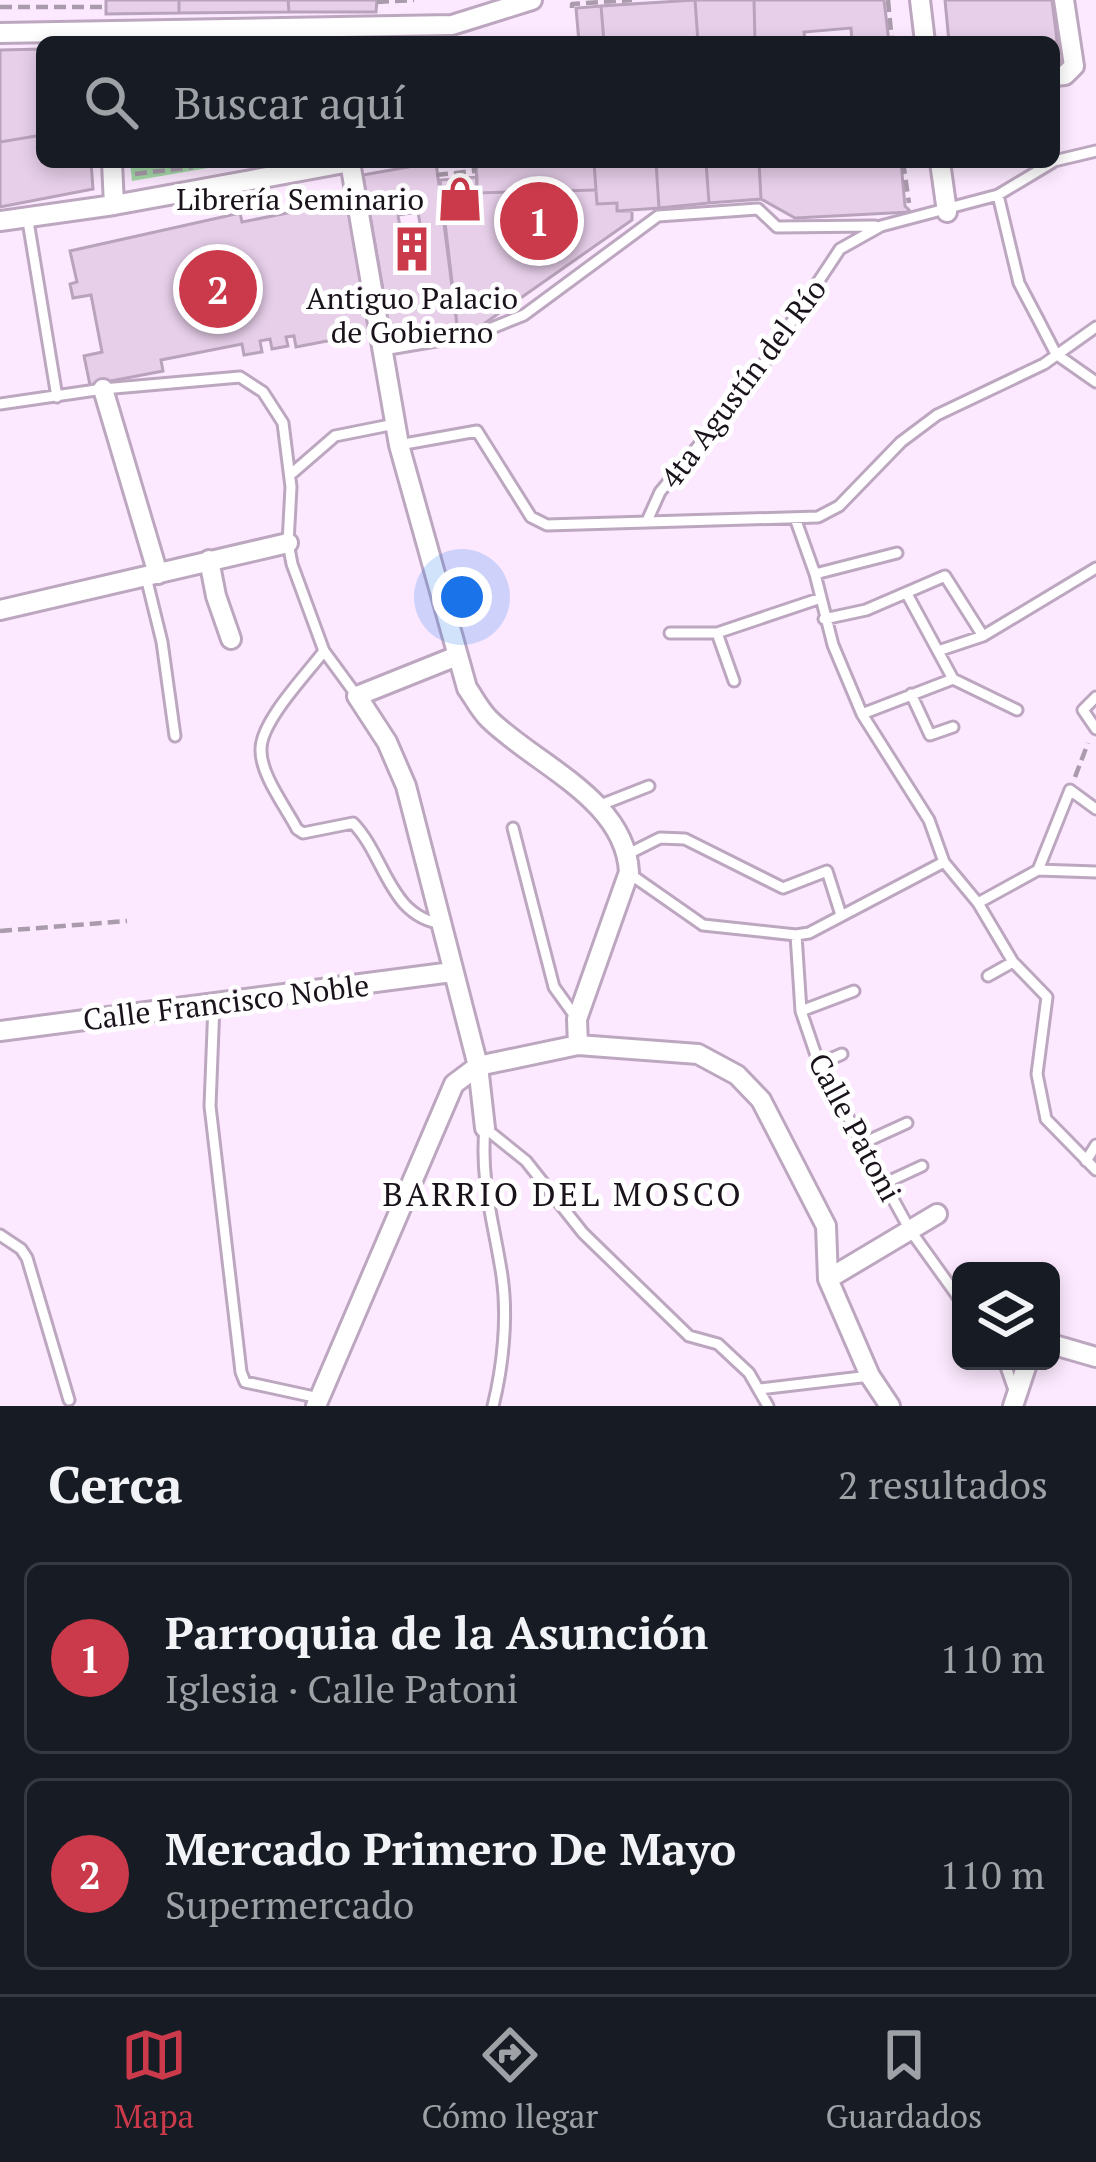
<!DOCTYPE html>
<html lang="es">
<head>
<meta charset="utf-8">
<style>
	:root { --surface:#171b24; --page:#20242c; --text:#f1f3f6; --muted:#9ea1a6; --line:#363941; --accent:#ca3a4a }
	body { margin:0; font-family:"PT Serif",serif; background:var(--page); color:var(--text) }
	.controls { position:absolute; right:36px; bottom:36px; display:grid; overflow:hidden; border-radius:18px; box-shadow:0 6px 18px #0003 }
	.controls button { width:108px; height:108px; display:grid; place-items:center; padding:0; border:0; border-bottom:3px solid var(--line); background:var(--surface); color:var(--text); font:60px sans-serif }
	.you { position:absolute; left:462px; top:597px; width:42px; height:42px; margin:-30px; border:9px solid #fff; border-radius:50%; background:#1a73e8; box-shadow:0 0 0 18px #1a73e833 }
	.badge { display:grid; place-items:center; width:78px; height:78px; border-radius:50%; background:var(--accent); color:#fff; font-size:39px; font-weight:700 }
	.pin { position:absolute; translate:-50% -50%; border:6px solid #fff; box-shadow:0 3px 12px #0006 }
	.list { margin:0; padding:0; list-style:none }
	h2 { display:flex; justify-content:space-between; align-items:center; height:156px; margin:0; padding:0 48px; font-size:51px }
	h2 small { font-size:39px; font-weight:400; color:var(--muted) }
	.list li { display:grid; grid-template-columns:78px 1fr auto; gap:36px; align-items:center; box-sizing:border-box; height:192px; margin:0 24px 24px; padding:0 24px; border:3px solid var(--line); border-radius:18px }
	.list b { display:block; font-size:45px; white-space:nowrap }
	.list p { margin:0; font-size:39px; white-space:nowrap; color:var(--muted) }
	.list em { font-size:39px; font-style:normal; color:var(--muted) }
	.icon { flex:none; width:66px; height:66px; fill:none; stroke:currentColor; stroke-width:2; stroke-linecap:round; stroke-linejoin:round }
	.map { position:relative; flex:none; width:1096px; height:1406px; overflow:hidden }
	.search { position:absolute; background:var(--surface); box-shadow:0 6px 18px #0003; left:36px; right:36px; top:36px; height:132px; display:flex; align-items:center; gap:30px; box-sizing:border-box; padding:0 42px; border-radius:18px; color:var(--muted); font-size:45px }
	.sheet { height:588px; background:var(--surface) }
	nav { display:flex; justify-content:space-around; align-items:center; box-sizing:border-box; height:168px; border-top:3px solid var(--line); background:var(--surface); font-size:33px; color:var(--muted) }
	nav a { display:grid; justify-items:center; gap:6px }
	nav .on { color:var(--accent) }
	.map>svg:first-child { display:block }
</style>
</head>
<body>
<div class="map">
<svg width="1096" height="1406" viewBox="0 0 1096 1406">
	<rect width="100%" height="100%" fill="#fce9ff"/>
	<path fill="#a5d8a8" d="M 130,162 L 243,162 L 132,181 Z"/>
	<path fill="#e7cfea" stroke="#b9a3bc" stroke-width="3" fill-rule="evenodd" d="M 106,0 L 179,0 L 179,13 L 106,14 Z
		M 179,0 L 288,0 L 289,12 L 179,13 Z
		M 288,0 L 377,0 L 376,12 L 289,12 Z
		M 695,0 L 698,42 L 604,42 L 601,6 Z
		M 695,0 L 754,0 L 755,42 L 698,42 Z
		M 754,0 L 884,0 L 889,42 L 852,42 L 851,28 L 804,32 L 805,42 L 755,42 Z
		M 945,0 L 1052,0 L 1060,64 L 1054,65 L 1054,42 L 949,42 Z
		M 601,6 L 604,42 L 579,42 L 576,8 Z
		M 42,49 L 42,135 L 0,142 L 0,50 Z
		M 42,135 L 42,162 L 91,162 L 93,189 L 0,207 L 0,142 Z
		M 436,162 L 458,333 L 387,344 L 379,299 L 383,290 L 363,175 ZM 418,212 L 422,235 L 402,239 L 398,215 Z
		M 476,162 L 594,162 L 596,190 L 561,191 L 564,250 L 517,252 L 514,192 L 477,193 Z
		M 594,162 L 656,162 L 659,208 L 617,211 L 617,203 L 597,204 Z
		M 656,162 L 706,162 L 709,203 L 659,208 Z
		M 706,162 L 759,162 L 761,199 L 709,203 Z
		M 759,162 L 901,162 L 905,206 L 911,212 L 795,218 L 761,199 Z
		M 477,177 L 477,193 L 514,192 L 517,252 L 564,250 L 561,191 L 596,190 L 597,204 L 617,203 L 617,211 L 632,211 L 632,220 L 475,330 L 458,333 L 440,180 Z
		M 347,201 L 374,332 L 296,347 L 294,336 L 286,337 L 288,346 L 272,349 L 270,339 L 260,341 L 262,352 L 244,355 L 242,344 L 161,360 L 163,371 L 90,385 L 84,356 L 102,352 L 91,295 L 73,298 L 70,284 L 77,282 L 70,251 L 240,213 L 242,222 Z"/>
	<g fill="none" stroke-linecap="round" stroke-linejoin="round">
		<g stroke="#bda7c0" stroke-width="15">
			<path id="service" d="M 1054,161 L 1096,151
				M 998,195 L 1019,283 L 1039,321 L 1056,354 L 1096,382
				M 27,215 L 57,397
				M 383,350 L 477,334 L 524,315 L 658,216 L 758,209 L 777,227 L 875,226
				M 0,404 L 103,389 L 240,377 L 263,392 L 283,423 L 291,487 L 288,543 L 292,564 L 324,651 L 357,696
				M 399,445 L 477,431 L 531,517 L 547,525 L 818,517 L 839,506 L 901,442 L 937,415 L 1044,364 L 1096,327
				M 290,475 L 335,436 L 395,424
				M 795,518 L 815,574 L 833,645 L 862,714 L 929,820 L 944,862 L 978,903 L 1013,962 L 1047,997 L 1037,1074 L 1046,1119 L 1096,1170
				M 647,521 L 660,492 L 753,380 L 840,249 L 881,226 L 998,195 L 1053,162
				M 815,574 L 897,553
				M 146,577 L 162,642 L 175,736
				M 907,594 L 953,679 L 1017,710
				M 824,619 L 866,610 L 945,576 L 983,636
				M 670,633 L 717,633 L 821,598
				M 717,633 L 734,681
				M 324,651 C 307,674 261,721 261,749 C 260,774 285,806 297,829 L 303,833 L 353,823 C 386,857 389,918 444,924
				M 938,651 L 983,636 L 1096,568
				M 911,694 L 930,735 L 953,727
				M 1096,697 L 1083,710 L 1096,729
				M 862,714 L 953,679
				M 598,806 L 649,786
				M 513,828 L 554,987 L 577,1019
				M 628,854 L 660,838 L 685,839 L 783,888 L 827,871 L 841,915
				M 1038,870 L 1096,872
				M 630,874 L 703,925 L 796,935 L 809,933 L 944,862
				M 978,903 L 1038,870 L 1070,790 L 1096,809
				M 796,935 L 801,1011 L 819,1064 L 910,1230 L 961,1301
				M 988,976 L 1013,962
				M 214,1004 L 210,1106 L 241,1372 L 245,1382 L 319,1398
				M 801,1011 L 854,991
				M 819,1064 L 842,1054
				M 485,1128 L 526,1161 L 583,1233 L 689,1336 L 718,1344 L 749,1373 L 768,1406
				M 485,1128 C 480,1182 494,1223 502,1276 C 508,1317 503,1366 493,1406
				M 861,1144 L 907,1123
				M 1086,1161 L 1096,1145
				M 883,1184 L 922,1166
				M 0,1235 L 21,1249 L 27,1258 L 69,1400
				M 1004,1361 L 1014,1390
				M 760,1389 L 870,1376"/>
		</g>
		<g stroke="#bda7c0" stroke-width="24">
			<path id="minor" d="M 920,0 L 925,42
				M 0,33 L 452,25 L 532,0
				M 1054,76 L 1065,75 L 1074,66 L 1064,0
				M 112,162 L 114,205
				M 940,162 L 947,212
				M 0,221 L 114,205 L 350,162 L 399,445 L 467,688 C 474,698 480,710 489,719 C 536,765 625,799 629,872 L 577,1019 L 578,1045
				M 103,389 L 158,574
				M 209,560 L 216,596 L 231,639
				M 0,610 L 288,543
				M 457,656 L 357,696 L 387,742 L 406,786 L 478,1066 L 485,1128
				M 0,1031 L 452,972
				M 828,1279 L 937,1214
				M 1051,1344 L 1096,1357
				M 316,1406 L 454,1084 L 478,1066 L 578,1045 L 698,1054 L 737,1075 L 761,1100 L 826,1226 L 828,1279 L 870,1376 L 890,1406
				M 1013,1406 L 1028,1361"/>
		</g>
		<path stroke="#aa9bac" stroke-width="4.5" stroke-dasharray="12 6" stroke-linecap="butt" d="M 888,0 L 892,42
			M 377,2 L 414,0
			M 0,7 L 106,7
			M 572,8 L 572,4 L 632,0
			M 903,162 L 909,203
			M 135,174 L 193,167
			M 436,175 L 474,171 L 474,162
			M 1075,777 L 1088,743
			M 0,931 L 127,921"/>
		<use href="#service" stroke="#fff" stroke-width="9"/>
		<use href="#minor" stroke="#fff" stroke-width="18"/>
	</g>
	<defs>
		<g id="shop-bare" transform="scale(3.6)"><path d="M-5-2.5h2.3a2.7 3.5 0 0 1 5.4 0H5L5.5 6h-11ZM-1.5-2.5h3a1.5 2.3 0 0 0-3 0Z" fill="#ca3a4a" stroke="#fff" stroke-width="2.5" paint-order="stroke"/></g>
		<g id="building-bare" transform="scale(3.6)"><path d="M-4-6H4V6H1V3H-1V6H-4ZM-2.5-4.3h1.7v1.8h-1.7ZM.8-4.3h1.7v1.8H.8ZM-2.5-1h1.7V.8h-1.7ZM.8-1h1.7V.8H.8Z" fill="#ca3a4a" stroke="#fff" stroke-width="2.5" paint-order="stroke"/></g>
	</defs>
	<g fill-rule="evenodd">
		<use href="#shop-bare" x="460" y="199"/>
		<use href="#building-bare" x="412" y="249"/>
	</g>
	<g text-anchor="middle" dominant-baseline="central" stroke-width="10" stroke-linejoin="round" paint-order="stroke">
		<g font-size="30" fill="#1b131c" stroke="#fff" text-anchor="end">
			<text x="424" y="199">Librería Seminario</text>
			<text x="412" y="298" text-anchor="middle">Antiguo Palacio<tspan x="412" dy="34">de Gobierno</tspan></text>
		</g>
		<g font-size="30" fill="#1b131c" stroke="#fff">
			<text transform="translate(743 383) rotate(-53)">4ta Agustín del Río</text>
			<text transform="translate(226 1002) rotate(-7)">Calle Francisco Noble</text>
			<text transform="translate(855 1127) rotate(62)">Calle Patoni</text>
		</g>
		<g font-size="33" letter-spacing="3" fill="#1b131c" stroke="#fff">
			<text x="563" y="1193">BARRIO DEL MOSCO</text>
		</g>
	</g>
</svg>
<div class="controls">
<button><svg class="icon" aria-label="layers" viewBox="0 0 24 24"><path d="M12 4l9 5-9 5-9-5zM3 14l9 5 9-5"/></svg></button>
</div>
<div class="you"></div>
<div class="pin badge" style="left:539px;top:221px">1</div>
<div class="pin badge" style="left:218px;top:289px">2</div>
<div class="search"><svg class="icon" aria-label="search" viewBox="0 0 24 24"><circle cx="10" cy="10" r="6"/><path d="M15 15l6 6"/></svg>Buscar aquí</div>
</div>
<section class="sheet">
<h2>Cerca<small>2 resultados</small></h2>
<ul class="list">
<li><span class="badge">1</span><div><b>Parroquia de la Asunción</b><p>Iglesia · Calle Patoni</p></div><em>110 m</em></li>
<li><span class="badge">2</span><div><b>Mercado Primero De Mayo</b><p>Supermercado</p></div><em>110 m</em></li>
</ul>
</section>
<nav>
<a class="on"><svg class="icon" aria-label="map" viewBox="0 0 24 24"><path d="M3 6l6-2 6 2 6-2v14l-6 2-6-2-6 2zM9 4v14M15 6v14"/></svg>Mapa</a>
<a><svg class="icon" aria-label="directions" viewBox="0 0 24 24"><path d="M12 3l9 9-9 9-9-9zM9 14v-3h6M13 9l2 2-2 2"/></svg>Cómo llegar</a>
<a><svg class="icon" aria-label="saved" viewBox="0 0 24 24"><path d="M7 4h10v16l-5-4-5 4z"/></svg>Guardados</a>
</nav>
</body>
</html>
